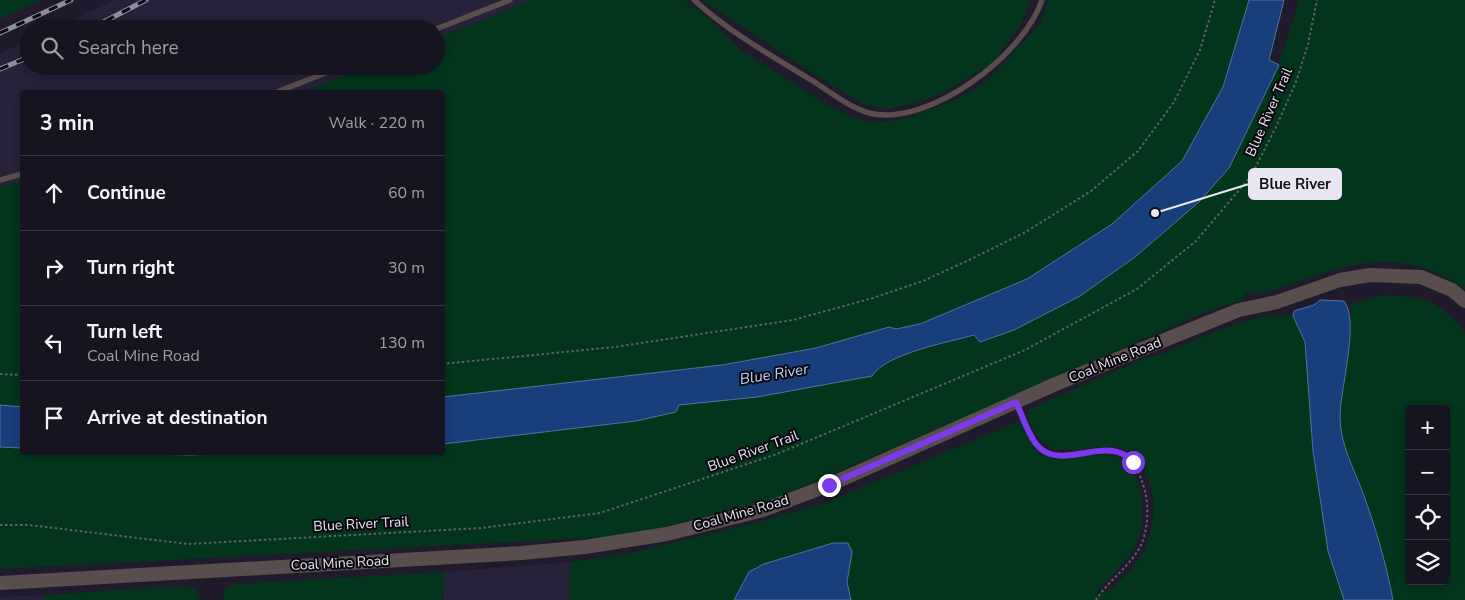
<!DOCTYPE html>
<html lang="en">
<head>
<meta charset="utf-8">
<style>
	:root { --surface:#171421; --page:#24212e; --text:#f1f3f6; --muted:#9e9ea5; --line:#36333f }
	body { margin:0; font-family:"Nunito Sans",sans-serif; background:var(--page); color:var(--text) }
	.controls { position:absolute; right:15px; bottom:15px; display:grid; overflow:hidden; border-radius:5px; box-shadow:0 2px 8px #0003 }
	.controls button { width:45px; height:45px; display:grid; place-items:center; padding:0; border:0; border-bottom:1px solid var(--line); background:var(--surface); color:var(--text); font:25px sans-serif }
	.stop { position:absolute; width:15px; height:15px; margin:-11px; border:4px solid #7c3aed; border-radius:50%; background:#fff }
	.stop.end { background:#7c3aed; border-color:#fff; box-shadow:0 1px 5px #0008 }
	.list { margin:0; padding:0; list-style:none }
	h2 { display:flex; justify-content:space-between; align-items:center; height:65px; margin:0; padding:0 20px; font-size:21px }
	h2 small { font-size:16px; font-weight:400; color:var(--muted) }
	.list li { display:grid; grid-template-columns:32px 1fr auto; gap:15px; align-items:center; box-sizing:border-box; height:75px; padding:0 20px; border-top:1px solid var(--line) }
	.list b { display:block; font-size:19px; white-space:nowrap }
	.list p { margin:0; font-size:16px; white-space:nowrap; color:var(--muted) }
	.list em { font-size:16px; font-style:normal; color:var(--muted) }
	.icon { flex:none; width:28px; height:28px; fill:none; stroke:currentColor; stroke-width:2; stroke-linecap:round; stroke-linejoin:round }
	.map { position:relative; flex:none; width:1465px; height:600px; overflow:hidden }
	.search { position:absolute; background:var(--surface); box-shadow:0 2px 8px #0003; left:20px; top:20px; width:425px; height:55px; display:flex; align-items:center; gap:12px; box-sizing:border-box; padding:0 18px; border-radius:28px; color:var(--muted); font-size:19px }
	.panel { position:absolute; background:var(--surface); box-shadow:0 2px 8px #0003; left:20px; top:90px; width:425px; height:365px; border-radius:5px }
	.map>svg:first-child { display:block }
</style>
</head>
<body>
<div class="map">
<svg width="1465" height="600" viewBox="0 0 1465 600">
	<rect width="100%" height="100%" fill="#1f1b2c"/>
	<path fill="#272139" d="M 114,0 L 532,0 L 436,39 L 436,29 L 55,29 Z
		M 29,40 L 29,66 L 368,66 L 303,92 L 22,92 L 22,181 L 0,186 L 0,53 Z
		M 570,562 L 569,600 L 443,600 L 444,572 Z
		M 44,595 L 44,600 L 0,600 L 0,597 Z"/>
	<path fill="#02351c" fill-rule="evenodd" d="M 0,0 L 40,0 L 0,19 Z
		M 532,0 L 684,0 L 709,18 L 742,51 L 826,104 L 854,118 L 873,123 L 908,118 L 953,101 L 986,82 L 1040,24 L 1049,0 L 1249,0 L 1223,87 L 1182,161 L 1112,224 L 1027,279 L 920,324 L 895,329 L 889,327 L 816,348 L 722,365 L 443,397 L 442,92 L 303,92 L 368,66 L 436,66 L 436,39 Z
		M 702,0 L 1030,0 L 1022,22 L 994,62 L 946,91 L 913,104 L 885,109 L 864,105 L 809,71 Z
		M 1299,0 L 1465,0 L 1465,289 C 1414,252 1365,258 1309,278 C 1288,285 1269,294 1246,293 L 1241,301 L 1211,310 L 774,499 L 650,531 L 607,537 L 0,569 L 0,447 L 22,448 L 22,452 L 191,455 L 442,452 L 443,444 L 636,421 L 679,405 L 757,397 L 876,369 L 894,359 L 974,334 L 1080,296 L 1135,257 L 1162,234 L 1199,202 L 1229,168 L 1279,65 Z
		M 22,181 L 22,407 L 0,405 L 0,186 Z
		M 1381,295 C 1425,297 1436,297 1465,333 L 1465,600 L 1393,600 C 1386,566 1378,534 1366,501 C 1356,473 1341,448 1340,418 C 1339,382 1351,342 1351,304 ZM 1409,409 L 1446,409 L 1446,581 L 1409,581 Z
		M 1263,316 L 1293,316 L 1305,342 L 1313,451 L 1328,551 L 1344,600 L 851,600 L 847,582 L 852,552 L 833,543 L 764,564 L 749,572 L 734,600 L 569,600 L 570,562 L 630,553 L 758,522 L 825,503 L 1020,421 C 1026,433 1031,448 1043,455 C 1064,466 1089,452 1111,455 C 1146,459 1148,525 1134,548 C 1124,565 1107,580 1094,594 L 1107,593 C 1116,584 1126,575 1135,565 C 1151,545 1157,513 1151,487 C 1148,475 1140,463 1134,452 C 1124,449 1114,446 1103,447 C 1077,448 1050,459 1034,431 C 1030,424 1026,418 1028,410 L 1147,357 L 1159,355 L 1235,324 Z
		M 444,572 L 442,600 L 223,600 L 224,590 L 234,584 Z
		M 179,586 L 195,589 L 202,600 L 44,600 L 44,595 Z"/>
	<path fill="#173f7b" stroke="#56719f" d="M 1249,0 L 1284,0 L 1269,60 L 1279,65 L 1229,168 L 1199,202 L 1135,257 L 1080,296 L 1014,330 L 980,342 L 974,335 C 949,342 885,354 872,376 L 757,397 L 679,405 L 676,412 L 636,421 L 443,444 L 443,397 L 722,365 L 816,348 L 889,327 L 896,329 L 920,324 L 1027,279 L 1112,224 L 1182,161 L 1223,87 Z
		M 1320,300 L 1344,301 C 1360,321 1340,389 1340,417 C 1340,444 1354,469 1363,493 C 1376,529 1386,563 1393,600 L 1344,600 L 1328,551 L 1313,451 L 1305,342 L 1293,316 L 1294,311 L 1314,305 Z
		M 0,405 L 22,407 L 22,448 L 0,447 Z
		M 113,453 L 113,452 L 244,453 L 191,455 Z
		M 833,543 L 848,543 L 852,552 L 847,582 L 851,600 L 734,600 L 749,572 L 764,564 Z"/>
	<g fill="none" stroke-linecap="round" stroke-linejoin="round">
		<path stroke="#625f6e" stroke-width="2" stroke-dasharray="2.5 2.5" stroke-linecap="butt" d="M 442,364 L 615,347 L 793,320 L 873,298 L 923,281 L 969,260 L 1024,233 L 1091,191 L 1138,151 L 1174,102 L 1200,50 L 1215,0
			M 0,374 L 22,375
			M 1021,412 C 1028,427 1034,448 1051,454 C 1095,468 1125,419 1145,491 C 1149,507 1148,532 1140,547 C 1129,567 1108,581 1096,600
			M 0,525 L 29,525 L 188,544 L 481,528 L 600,513 L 777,454 L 1025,350 L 1137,289 L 1196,241 L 1251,176 L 1276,127 L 1296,82 L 1308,44 L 1317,0"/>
		<path stroke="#594e4d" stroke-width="5.5" d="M 694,0 C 729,32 772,56 813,81 C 830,92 849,107 869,113 C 928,128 1024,55 1042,0
			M 436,29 L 510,0
			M 277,92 L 343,66
			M 0,180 L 22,174"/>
		<path stroke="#594e4d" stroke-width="14" d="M 0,583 L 522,553 L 585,547 L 667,534 L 763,510 L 829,485 L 1058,383 L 1239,310 L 1277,302 L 1340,280 L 1370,275 L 1421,277 L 1452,290 L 1465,301"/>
		<g stroke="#918e9c" stroke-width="5">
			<path id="rail" d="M 90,29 L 146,0
				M 0,33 L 71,0
				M 0,69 L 29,57"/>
		</g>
		<use href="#rail" stroke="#08070e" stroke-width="3" stroke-dasharray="9" stroke-linecap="butt"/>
	</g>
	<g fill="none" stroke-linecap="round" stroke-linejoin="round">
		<path stroke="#7c3aed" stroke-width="6" d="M 829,485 L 1016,402 C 1022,415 1027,432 1036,444 C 1055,468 1089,447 1113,451 C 1122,452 1127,456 1133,462"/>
	</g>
	<g text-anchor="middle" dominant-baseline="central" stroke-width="4" stroke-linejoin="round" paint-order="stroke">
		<g font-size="14" fill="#e8e6f2" stroke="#08070e">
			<text transform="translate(1269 112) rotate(-66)">Blue River Trail</text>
			<text transform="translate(1115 360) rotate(-22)">Coal Mine Road</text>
			<text transform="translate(753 451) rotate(-20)">Blue River Trail</text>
			<text transform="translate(741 513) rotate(-16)">Coal Mine Road</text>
			<text transform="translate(361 524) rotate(-3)">Blue River Trail</text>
			<text transform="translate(340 563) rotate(-3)">Coal Mine Road</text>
		</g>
		<g font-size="15" font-style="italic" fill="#bed6fa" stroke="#08070e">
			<text transform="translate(774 374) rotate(-9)">Blue River</text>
		</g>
	</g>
	<path fill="none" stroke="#e8e6f2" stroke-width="2" d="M1155 213L1249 184"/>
	<circle fill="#e8e6f2" stroke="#08070e" stroke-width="2" cx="1155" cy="213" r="5"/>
	<rect fill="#e8e6f2" stroke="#e8e6f2" stroke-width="2" x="1249" y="169" width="92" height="30" rx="5"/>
	<g font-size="15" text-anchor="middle" font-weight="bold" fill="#111">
		<text x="1295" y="189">Blue River</text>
	</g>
</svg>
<div class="controls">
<button>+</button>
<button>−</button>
<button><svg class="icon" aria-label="locate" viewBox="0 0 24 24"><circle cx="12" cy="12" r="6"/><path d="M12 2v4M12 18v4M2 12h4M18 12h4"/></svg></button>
<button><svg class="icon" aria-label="layers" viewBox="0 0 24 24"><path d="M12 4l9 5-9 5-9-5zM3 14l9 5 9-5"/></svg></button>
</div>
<div class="stop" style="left:1133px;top:462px"></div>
<div class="stop end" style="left:829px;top:485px"></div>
<div class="search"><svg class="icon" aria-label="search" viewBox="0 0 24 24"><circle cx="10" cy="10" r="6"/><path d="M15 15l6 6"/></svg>Search here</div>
<section class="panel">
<h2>3 min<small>Walk · 220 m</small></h2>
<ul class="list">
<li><svg class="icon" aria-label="ahead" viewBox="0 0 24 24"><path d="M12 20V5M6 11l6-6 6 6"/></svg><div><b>Continue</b></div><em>60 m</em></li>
<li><svg class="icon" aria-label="right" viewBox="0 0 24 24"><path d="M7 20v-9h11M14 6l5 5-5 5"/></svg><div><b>Turn right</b></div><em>30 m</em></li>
<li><svg class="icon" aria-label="left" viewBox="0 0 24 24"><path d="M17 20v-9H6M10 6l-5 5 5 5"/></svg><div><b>Turn left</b><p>Coal Mine Road</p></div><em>130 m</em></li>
<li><svg class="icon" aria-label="arrive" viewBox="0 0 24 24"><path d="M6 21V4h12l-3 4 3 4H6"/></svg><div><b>Arrive at destination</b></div></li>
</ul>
</section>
</div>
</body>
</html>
